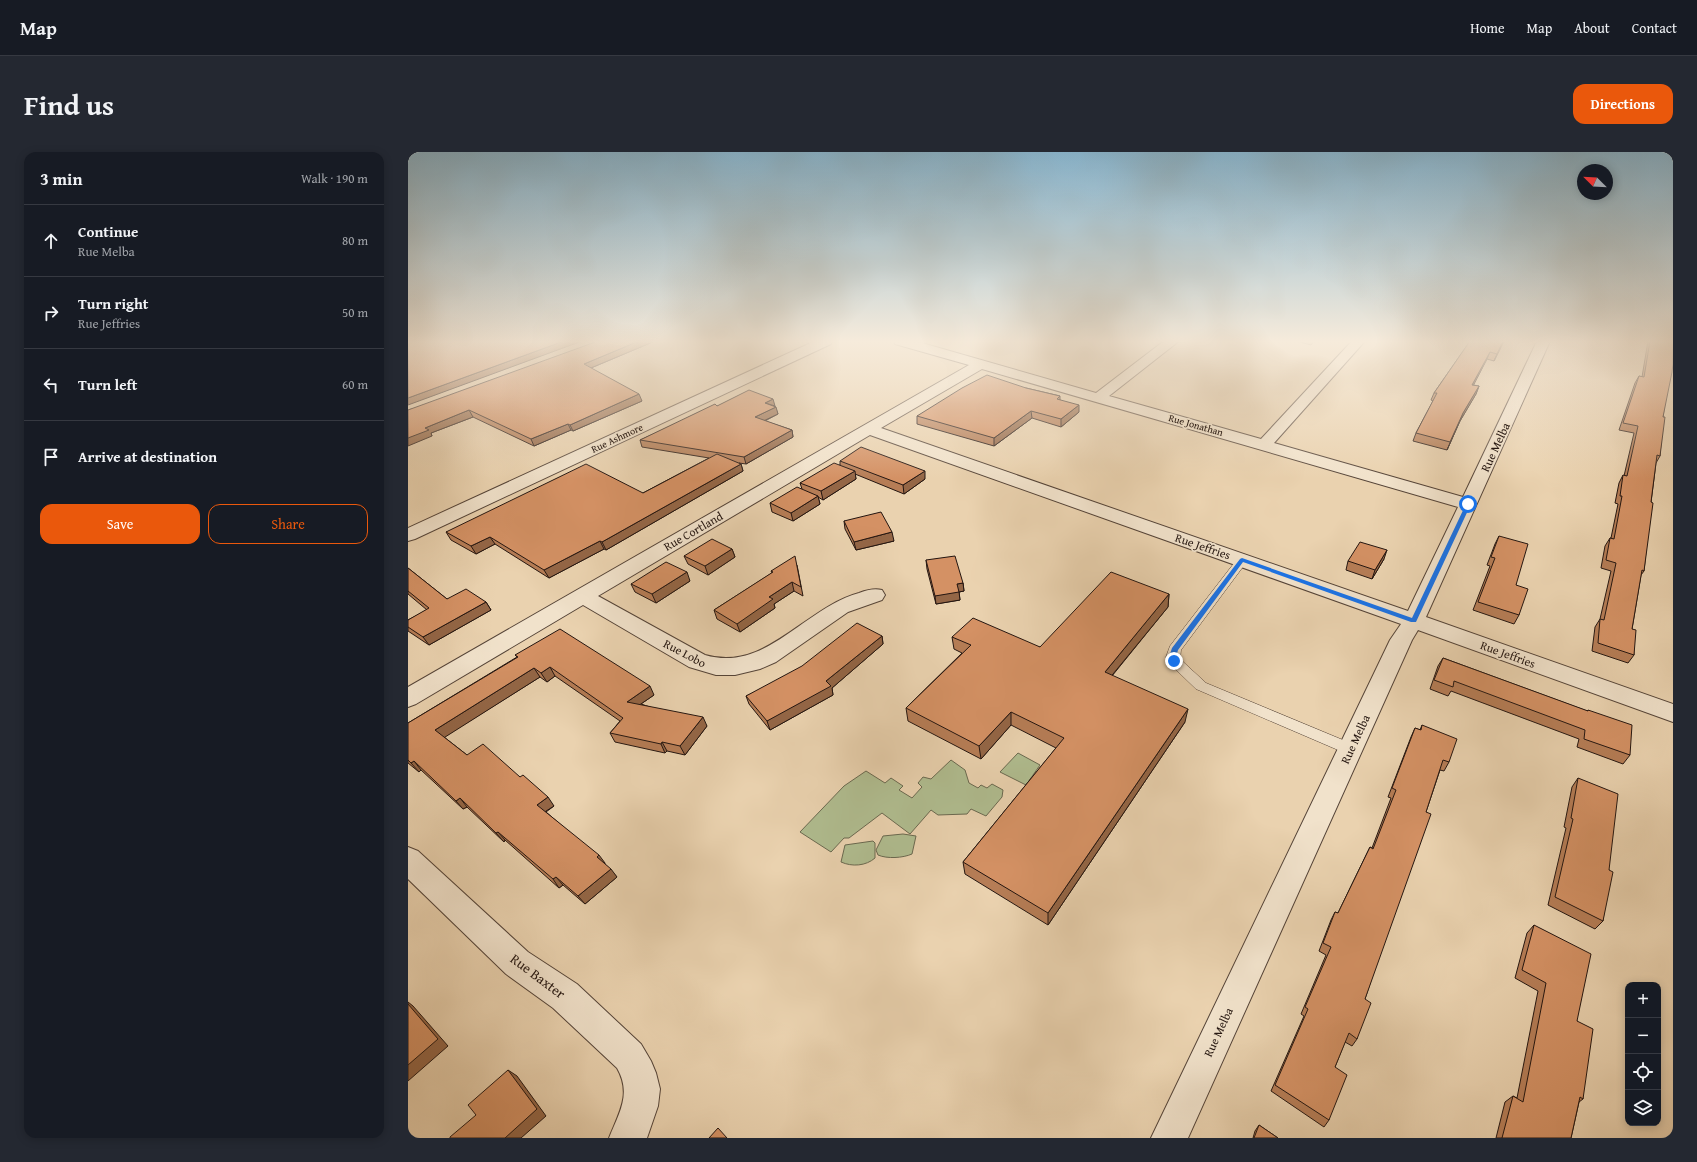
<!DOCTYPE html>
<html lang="en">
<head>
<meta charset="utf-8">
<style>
	:root { --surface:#171b24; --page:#242831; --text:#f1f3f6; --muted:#9ea1a6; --line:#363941; --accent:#ea580c }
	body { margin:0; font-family:"Gentium Book Plus",serif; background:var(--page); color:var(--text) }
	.controls { position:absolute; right:12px; bottom:12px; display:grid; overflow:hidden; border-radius:8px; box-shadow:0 2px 10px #0003 }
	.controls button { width:36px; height:36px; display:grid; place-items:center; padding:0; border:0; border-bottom:1px solid var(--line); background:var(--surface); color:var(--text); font:20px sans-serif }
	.compass { position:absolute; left:1169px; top:12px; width:36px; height:36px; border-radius:50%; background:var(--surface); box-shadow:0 2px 10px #0003; rotate:294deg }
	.stop { position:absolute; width:12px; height:12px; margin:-9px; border:3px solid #1a73e8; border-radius:50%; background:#fff }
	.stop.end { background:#1a73e8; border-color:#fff; box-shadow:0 1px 4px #0008 }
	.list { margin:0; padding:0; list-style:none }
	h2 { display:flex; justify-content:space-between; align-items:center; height:52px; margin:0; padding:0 16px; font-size:17px }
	h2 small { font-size:13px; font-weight:400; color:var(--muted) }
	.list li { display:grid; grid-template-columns:26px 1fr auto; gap:12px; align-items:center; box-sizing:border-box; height:72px; padding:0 16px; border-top:1px solid var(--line) }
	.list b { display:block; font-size:15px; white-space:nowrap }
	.list p { margin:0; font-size:13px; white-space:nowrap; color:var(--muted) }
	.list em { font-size:13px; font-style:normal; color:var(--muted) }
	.actions { display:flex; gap:8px; padding:12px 16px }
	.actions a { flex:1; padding:9px 0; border:1px solid var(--accent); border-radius:12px; text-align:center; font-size:14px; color:var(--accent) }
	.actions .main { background:var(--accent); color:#fff }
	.icon { flex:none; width:22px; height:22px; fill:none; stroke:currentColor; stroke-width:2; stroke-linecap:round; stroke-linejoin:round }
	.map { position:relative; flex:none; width:1265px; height:986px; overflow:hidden; border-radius:12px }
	header { display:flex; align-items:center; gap:24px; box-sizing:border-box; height:56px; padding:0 20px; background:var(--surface); border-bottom:1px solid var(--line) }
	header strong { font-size:19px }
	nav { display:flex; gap:22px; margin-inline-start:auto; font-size:14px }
	.intro { display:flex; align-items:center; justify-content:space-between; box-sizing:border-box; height:96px; padding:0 24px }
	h1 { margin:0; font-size:28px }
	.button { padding:10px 18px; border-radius:12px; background:var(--accent); color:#fff; font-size:14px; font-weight:700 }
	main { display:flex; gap:24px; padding:0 24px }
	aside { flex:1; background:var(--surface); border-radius:12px; box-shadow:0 2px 10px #0003 }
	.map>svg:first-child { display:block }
</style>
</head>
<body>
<header>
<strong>Map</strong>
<nav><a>Home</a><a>Map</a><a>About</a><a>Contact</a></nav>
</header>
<div class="intro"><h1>Find us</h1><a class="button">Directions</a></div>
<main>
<aside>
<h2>3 min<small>Walk · 190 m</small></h2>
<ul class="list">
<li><svg class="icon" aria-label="ahead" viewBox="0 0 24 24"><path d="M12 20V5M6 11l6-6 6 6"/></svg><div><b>Continue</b><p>Rue Melba</p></div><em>80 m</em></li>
<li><svg class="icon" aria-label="right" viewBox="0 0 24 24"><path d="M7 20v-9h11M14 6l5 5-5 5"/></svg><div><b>Turn right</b><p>Rue Jeffries</p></div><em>50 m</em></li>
<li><svg class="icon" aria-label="left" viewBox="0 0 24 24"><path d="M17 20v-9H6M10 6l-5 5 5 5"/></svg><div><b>Turn left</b></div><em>60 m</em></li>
<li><svg class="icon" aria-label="arrive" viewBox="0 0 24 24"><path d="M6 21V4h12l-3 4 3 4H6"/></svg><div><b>Arrive at destination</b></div></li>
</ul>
<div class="actions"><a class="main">Save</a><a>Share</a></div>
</aside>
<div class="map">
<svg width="1265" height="986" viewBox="0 0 1265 986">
	<rect width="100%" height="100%" fill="#ead2af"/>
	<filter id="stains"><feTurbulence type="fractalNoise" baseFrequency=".005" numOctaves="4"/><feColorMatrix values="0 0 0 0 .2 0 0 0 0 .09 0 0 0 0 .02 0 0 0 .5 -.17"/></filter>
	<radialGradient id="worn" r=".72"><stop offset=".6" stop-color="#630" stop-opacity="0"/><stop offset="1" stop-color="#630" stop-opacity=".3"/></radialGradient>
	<path fill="#b0bd90" stroke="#6a6950" d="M 610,601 L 632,613 L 618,633 L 592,620 Z
		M 543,608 L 557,618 L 561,631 L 570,636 L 573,633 L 579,636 L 584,632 L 595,638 L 594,645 L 578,664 L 563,657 L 559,662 L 530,663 L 523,658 L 502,682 L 474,661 L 441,686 L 436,686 L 423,700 L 392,680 L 436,634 L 458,619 L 477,631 L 483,626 L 495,634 L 491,638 L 504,646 L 514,635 L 510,631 L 515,625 L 523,627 Z
		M 495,682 L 508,684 L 504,702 C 495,706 479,707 470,703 L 468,698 L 475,684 Z
		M 465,689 L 467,691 L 467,706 C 458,714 444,715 433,710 L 437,693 Z"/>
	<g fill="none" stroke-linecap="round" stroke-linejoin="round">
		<g stroke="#554438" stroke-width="1">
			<path id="service" d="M 834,405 L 838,406 L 840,408 L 773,498 L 772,507 L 798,531 L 947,593 L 949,597 L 947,601 L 942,603 L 937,601 L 788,537 L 759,509 L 758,505 L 762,494 L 830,406 Z"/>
		</g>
		<g stroke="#554438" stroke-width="2">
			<path id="minor" d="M 407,189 L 424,189 L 423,192 L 7,387 L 0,389 L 0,376 Z
				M 486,189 L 507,189 L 688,241 L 756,189 L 771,189 L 701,244 L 853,287 L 944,189 L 957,189 L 866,291 L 1055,345 L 1129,189 L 1142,189 L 1018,465 L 1265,552 L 1265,570 L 1010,478 L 1004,488 L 780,986 L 743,986 L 982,488 L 993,472 L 462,283 L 190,444 L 297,503 C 358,521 396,456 451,441 C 459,438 466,436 474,438 L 477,443 L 474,448 L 440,460 L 368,510 L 352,517 L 327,523 L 308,523 L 281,515 L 175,453 L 8,552 L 0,555 L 0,535 L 561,213 L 487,192 ZM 574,217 L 1050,355 L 1000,459 L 473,276 Z
				M 0,695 L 10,699 L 120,800 L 169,832 L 233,892 L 243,909 L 248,921 L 252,937 L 250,954 L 239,986 L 201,986 C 211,961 224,942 209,916 L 145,856 L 98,822 L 0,727 Z"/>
		</g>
		<use href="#service" fill="#f1e2cb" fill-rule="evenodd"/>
		<use href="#minor" fill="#f1e2cb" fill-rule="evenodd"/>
	</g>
	<path fill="#b67d56" stroke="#231510" d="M 247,189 L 183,216 L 234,249 L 165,279 L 163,278 L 126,294 L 65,265 L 23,281 L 24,284 L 0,258 Z
		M 888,189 L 906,189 L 903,193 Z
		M 1062,189 L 1096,189 L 1086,209 L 1079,207 L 1065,233 L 1071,234 L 1068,242 L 1052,269 L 1039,298 L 1005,289 L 1008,281 L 1025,249 L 1023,248 L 1026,241 Z
		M 1240,189 L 1265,189 L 1255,265 L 1252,304 L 1248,311 L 1243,350 L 1236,419 L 1233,423 L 1224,477 L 1226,503 L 1220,511 L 1184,499 L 1187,475 L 1192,467 L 1203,419 L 1193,416 L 1197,394 L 1202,386 L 1203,386 L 1210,352 L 1207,351 L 1211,331 L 1215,323 L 1216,324 L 1226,281 L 1211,278 L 1227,231 L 1231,224 L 1234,225 Z
		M 618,236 L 652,244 L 652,248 L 671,260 L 653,275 L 624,266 L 586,294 L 509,272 L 509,264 Z
		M 309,254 L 367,254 L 370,262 L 357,269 L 384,278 L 385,285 L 338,312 L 331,311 L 333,312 L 335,319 L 198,398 L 196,397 L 141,426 L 87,392 L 68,402 L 43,388 L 38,380 L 235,341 L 301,306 L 234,295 L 232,288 Z
		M 432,309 L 517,327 L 496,342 L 447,322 L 448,327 L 415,348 L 410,345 L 412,352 L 385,369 L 364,360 L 362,351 L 394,337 L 392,331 L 432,313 Z
		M 436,369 L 486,389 L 448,398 L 437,377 Z
		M 1091,384 L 1108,433 L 1111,463 L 1106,472 L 1065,458 L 1082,414 L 1079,413 L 1087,392 Z
		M 324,397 L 327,405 L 300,423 L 280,412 L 276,404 Z
		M 976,407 L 964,427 L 938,418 L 940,409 Z
		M 518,408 L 555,431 L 556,439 L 551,440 L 552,448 L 528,452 L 519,417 Z
		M 389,413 L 395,444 L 386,439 L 366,452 L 367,456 L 332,480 L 309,467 L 306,458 L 364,421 L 363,419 Z
		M 0,416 L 39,447 L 78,450 L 83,458 L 21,493 L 0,479 L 0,468 L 19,458 L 0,442 Z
		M 282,429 L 248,451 L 227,440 L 223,432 Z
		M 761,442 L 760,455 L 704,524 L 777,570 L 640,773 L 557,722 L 555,710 L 648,596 L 603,573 L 573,607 L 500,569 L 498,556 L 554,501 L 546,497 L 544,485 L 632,495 Z
		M 474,484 L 475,492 L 424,536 L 425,543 L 362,578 L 341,552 L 338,544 Z
		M 107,503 L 246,543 L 233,552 L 299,574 L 277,603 L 259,599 L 257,601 L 207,590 L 202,581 L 212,569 L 147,524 L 139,530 L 132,525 L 36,585 L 59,603 L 112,625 L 146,654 L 138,660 L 197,711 L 197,712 L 209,725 L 177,752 L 155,733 L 151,736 L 97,688 L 96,690 L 59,655 L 55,657 L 13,618 L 11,620 L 0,611 L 0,571 L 109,505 Z
		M 1035,506 L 1179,559 L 1180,558 L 1222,603 L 1215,612 L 1169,595 L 1171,587 L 1043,539 L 1040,544 L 1022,537 L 1030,514 Z
		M 1014,573 L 1041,610 L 1036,619 L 1032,618 L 1018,660 L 957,847 L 949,887 L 944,894 L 937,890 L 927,915 L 921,968 L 916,975 L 863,939 L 896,864 L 893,862 L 918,803 L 911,799 L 923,768 L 927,760 L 930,761 L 962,695 L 964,696 L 983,646 L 980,645 L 1003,585 L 1007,576 L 1012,578 Z
		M 1170,626 L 1201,718 L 1195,769 L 1187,777 L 1140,753 L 1158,676 L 1156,675 L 1164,635 Z
		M 1126,773 L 1169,869 L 1175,947 L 1171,950 L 1163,986 L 1088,986 L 1097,950 L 1105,944 L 1109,946 L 1130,839 L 1107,826 L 1119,781 Z
		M 851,973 L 870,986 L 845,986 L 847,979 Z"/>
	<path fill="#946646" stroke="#231510" d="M 156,189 L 174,189 L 0,253 L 0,246 Z
		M 231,189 L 247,189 L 178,218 L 176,212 Z
		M 1095,189 L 1096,189 L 1086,209 L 1089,202 Z
		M 1082,200 L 1079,207 L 1062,240 L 1064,233 Z
		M 1071,234 L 1068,242 L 1052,269 L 1039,298 L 1055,261 Z
		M 231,242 L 234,249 L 165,279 L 162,273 Z
		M 365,247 L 367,254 L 357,251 Z
		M 671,253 L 671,260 L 653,275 L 653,267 Z
		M 368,255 L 370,262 L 349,272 L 347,265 Z
		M 61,258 L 65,265 L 23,281 L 24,284 L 0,294 L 0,286 L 17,276 Z
		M 623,259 L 624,266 L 586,294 L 586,286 Z
		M 160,272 L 163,278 L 126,294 L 123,287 Z
		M 384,278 L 385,285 L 338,312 L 336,305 Z
		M 333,312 L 335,319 L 198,398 L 194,390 Z
		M 447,319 L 448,327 L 415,348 L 413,339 Z
		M 517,319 L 517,327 L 496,342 L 495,333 Z
		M 410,344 L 412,352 L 385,369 L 383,361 Z
		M 484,380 L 486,389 L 448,398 L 446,390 Z
		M 82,385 L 87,392 L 68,402 L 63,394 Z
		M 192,389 L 196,397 L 141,426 L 136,418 Z
		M 324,397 L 327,405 L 300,423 L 297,414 Z
		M 979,398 L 976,407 L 964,427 L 967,418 Z
		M 279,420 L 282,429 L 248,451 L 244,442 Z
		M 384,430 L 386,439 L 366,452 L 367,456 L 332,480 L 329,472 L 361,445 Z
		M 555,431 L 556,439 L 551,440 L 552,448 L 528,452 L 527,444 L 549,432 Z
		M 761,442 L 760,455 L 696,533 L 697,520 Z
		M 78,450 L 83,458 L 21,493 L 15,485 Z
		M 474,484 L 475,492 L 424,536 L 425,543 L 362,578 L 359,569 L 418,529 Z
		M 142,515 L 147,524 L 139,530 L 133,521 Z
		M 126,516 L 132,525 L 34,587 L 27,578 Z
		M 242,534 L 246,543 L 224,558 L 219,550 Z
		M 780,557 L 777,570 L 640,773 L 640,761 Z
		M 603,560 L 603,573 L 573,607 L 571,594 Z
		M 295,565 L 299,574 L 277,603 L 272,594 Z
		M 254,590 L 259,599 L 257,601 L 253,592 Z
		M 6,609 L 13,618 L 11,620 L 3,611 Z
		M 140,645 L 146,654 L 135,661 L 129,653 Z
		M 52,646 L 59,655 L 55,657 L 48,649 Z
		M 90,680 L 97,688 L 96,690 L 88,681 Z
		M 191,703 L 197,711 L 195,713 L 189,705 Z
		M 203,717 L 209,725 L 177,752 L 170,744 Z
		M 148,725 L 155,733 L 151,736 L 145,727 Z
		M 0,850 L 5,854 L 40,894 L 0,929 Z
		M 100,918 L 109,924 L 138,964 L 113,986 L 97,986 Z"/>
	<path fill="#d49164" stroke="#231510" d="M 0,189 L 156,189 L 0,246 Z
		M 190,189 L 231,189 L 176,212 L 231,242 L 162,273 L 160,272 L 123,287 L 61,258 L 17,276 L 21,278 L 0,286 L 0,258 Z
		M 1062,189 L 1095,189 L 1089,202 L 1082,200 L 1064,233 L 1071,234 L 1055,261 L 1042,290 L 1008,281 L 1029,241 L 1026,241 Z
		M 1242,189 L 1265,189 L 1265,212 L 1264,220 L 1255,265 L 1257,265 L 1252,304 L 1249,303 L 1243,350 L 1245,351 L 1236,419 L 1234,418 L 1224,477 L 1228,478 L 1226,503 L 1190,491 L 1192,467 L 1196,468 L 1208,411 L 1198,408 L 1202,386 L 1206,387 L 1214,344 L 1212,344 L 1215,323 L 1219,324 L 1230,274 L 1215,271 L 1231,224 L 1236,225 Z
		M 579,223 L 618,236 L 652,244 L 649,247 L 671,253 L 653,267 L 623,259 L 586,286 L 509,264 L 554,236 Z
		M 341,238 L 365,247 L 357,251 L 368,255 L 347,265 L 384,278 L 336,305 L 232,288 L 307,252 L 309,254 Z
		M 453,295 L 517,319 L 495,333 L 432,309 Z
		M 309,302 L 333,312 L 194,390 L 192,389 L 136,418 L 82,385 L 63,394 L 38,380 L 178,312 L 235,341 Z
		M 426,311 L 447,319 L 413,339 L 392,331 Z
		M 389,335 L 410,344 L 383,361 L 362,351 Z
		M 473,360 L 484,380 L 446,390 L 436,369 Z
		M 1091,384 L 1120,392 L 1108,433 L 1120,437 L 1111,463 L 1070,450 L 1087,406 L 1083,405 Z
		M 304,387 L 324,397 L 297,414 L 276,404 Z
		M 952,390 L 979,398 L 967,418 L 940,409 Z
		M 387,404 L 393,435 L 384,430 L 361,445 L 365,447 L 329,472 L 306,458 L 365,420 L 363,419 Z
		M 547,404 L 555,431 L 549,432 L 551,440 L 527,444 L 518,408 Z
		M 258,410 L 279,420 L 244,442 L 223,432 Z
		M 0,416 L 39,447 L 58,437 L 78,450 L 15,485 L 0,475 L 0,468 L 21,456 L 0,439 Z
		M 703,420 L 761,442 L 697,520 L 780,557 L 640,761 L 555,710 L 656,586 L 603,560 L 571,594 L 498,556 L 563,493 L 544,485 L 565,466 L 632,495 Z
		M 449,471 L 474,484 L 418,529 L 423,534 L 359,569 L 338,544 L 394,514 Z
		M 152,477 L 242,534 L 219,550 L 295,565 L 272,594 L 254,590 L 253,592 L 202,581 L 215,566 L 142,515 L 133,521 L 126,516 L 27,578 L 59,603 L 75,592 L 112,625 L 115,623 L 140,645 L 129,653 L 191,703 L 189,705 L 203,717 L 170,744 L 148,725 L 145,727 L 90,680 L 88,681 L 52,646 L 48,649 L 6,609 L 3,611 L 0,608 L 0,571 L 110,505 L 107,503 Z
		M 1035,506 L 1180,559 L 1180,558 L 1224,573 L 1222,603 L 1176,587 L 1177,578 L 1046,529 L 1045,535 L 1026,528 Z
		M 1014,573 L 1049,587 L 1041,610 L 1035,608 L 1018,660 L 1023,662 L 957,847 L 963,851 L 949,887 L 941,881 L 927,915 L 939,923 L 921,968 L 867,933 L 900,857 L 897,855 L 923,795 L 915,791 L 927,760 L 930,761 L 962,695 L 965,697 L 988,638 L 984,636 L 1007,576 L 1013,578 Z
		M 1170,626 L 1210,642 L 1201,718 L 1205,720 L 1195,769 L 1147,745 L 1165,667 L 1163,666 Z
		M 1126,773 L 1183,802 L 1169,869 L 1185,877 L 1175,947 L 1172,945 L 1163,986 L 1094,986 L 1105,944 L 1115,950 L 1138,831 L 1114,818 Z
		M 0,852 L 30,887 L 0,913 Z
		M 100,918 L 129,957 L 97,986 L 42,986 L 42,985 L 68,963 L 60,953 Z
		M 851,973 L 870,986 L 846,986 Z
		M 310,976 L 319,986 L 301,986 Z"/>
	<linearGradient id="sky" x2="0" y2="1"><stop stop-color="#88b6d0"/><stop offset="0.58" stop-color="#f6ebdb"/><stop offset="1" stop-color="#f6ebdb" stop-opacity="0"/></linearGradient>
	<rect width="1265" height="327" fill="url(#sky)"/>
	<path fill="#1a73e8" d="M 1060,350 L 1063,352 L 1008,470 L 1003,470 L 835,410 L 770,498 L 768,505 L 770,509 L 769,511 L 764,511 L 761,505 L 764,496 L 832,407 L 834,406 L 1004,466 L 1058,352 Z"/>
	<g text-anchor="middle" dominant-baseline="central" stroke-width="3.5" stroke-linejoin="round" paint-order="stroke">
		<g font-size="10" fill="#231510" stroke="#f1e2cb">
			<text transform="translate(788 273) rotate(16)">Rue Jonathan</text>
			<text transform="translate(209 286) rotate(-25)">Rue Ashmore</text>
		</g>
		<g font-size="12" fill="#231510" stroke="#f1e2cb">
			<text transform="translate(1087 295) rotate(-65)">Rue Melba</text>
			<text transform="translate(285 379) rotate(-30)">Rue Cortland</text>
			<text transform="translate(795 394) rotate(19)">Rue Jeffries</text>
			<text transform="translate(277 501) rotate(28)">Rue Lobo</text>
			<text transform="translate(1100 502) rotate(20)">Rue Jeffries</text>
			<text transform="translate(947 587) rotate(-65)">Rue Melba</text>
			<text transform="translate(810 880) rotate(-65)">Rue Melba</text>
		</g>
		<g font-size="14" fill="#231510" stroke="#f1e2cb">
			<text transform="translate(130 824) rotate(37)">Rue Baxter</text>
		</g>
	</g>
	<rect width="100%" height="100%" filter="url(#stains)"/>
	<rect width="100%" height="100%" fill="url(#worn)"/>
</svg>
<div class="controls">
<button>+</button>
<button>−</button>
<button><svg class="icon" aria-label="locate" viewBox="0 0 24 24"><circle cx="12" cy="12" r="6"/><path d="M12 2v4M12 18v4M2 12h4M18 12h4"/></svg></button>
<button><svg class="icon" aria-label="layers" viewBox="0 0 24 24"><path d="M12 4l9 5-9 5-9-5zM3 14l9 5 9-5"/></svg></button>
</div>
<svg class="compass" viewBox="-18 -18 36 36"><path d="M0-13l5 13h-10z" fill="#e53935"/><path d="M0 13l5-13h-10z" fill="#9ea1a6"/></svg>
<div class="stop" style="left:1060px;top:352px"></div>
<div class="stop end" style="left:766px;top:509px"></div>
</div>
</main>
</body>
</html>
